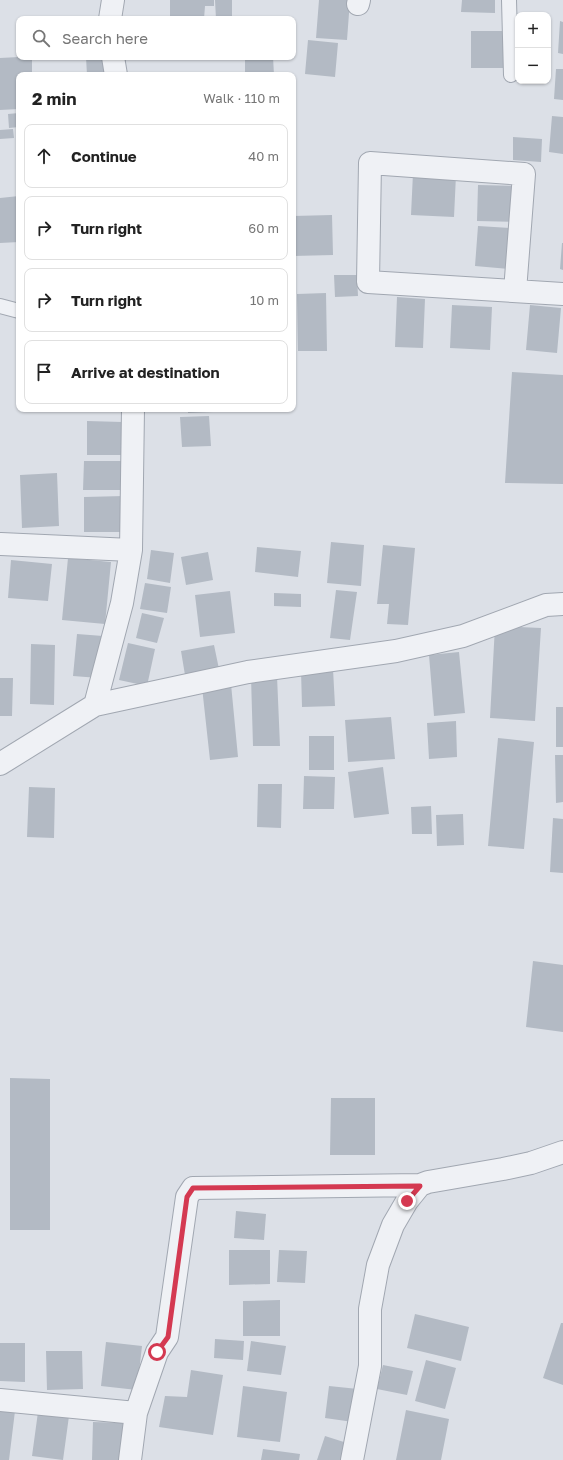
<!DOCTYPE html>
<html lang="en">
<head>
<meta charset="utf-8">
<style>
	:root { --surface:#fff; --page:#f6f6f6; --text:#222; --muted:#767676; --line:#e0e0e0 }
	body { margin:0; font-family:"Golos Text",sans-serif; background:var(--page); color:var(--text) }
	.controls { position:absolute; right:12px; top:12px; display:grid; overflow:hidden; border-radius:8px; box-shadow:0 1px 3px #0004 }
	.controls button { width:36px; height:36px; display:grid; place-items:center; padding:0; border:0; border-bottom:1px solid var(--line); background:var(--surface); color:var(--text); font:20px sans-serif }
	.stop { position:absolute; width:12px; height:12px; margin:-9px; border:3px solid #d43951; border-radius:50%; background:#fff }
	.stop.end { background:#d43951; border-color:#fff; box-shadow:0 1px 4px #0008 }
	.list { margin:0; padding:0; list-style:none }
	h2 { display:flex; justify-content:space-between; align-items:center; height:52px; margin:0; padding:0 16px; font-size:17px }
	h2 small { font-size:13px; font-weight:400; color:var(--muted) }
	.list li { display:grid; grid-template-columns:26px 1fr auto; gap:12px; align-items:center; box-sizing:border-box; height:64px; margin:0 8px 8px; padding:0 8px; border:1px solid var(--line); border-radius:8px }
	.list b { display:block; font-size:15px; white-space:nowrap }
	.list em { font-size:13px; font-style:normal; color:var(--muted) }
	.icon { flex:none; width:22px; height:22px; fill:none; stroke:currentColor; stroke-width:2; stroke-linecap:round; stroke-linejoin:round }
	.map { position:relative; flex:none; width:563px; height:1460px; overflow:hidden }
	.search { position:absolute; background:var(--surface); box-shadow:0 1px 3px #0004; left:16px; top:16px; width:280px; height:44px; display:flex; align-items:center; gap:10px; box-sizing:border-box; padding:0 14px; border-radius:8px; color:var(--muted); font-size:15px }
	.panel { position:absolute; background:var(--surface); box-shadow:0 1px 3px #0004; left:16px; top:72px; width:280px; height:340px; border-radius:8px }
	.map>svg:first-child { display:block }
</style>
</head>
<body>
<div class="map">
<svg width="563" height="1460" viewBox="0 0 563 1460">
	<rect width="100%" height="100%" fill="#dce0e7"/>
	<path fill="#b3bac4" d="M 170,0 L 214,0 L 214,6 L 205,6 L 204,19 L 170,19 Z
		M 215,0 L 232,0 L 232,19 L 216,19 Z
		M 319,0 L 350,0 L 347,40 L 316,38 Z
		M 462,0 L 495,0 L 495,13 L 461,12 Z
		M 560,21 L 563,22 L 563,54 L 558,53 Z
		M 471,31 L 503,31 L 504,68 L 471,68 Z
		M 308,40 L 338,43 L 335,77 L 305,74 Z
		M 19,57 L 32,57 L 32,75 L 19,75 L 19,109 L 0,110 L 0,58 Z
		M 86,57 L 111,57 L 112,75 L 87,75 Z
		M 172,57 L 199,57 L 199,58 L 172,60 Z
		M 245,57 L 273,57 L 274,75 L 245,75 Z
		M 556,69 L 563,69 L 563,100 L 554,99 Z
		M 293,89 L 296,89 L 296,125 L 293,124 Z
		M 19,113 L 19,127 L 9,128 L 8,114 Z
		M 552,116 L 563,117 L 563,154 L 549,152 Z
		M 13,129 L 14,138 L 0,139 L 0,130 Z
		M 513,137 L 542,139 L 541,162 L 513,160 Z
		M 413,173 L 456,175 L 454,217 L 411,215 Z
		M 478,185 L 516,186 L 516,222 L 477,221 Z
		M 19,196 L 19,242 L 0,243 L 0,198 Z
		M 332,215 L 333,255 L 293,256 L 293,216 Z
		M 478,226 L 512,228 L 509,269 L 475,266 Z
		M 562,243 L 563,243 L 563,270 L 560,269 Z
		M 334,275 L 357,275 L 358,296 L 335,297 Z
		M 326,293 L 327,351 L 298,351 L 297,294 Z
		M 397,297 L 425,299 L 423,348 L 395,347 Z
		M 452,305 L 492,307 L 490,350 L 450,348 Z
		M 530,305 L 561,308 L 557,353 L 526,350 Z
		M 512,372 L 563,375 L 563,484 L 505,483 Z
		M 188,409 L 213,409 L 213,412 L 188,413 Z
		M 209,416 L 211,446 L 182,447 L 180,417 Z
		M 87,421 L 122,422 L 121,455 L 87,455 Z
		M 84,461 L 127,461 L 127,490 L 83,490 Z
		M 57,473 L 59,526 L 22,528 L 20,475 Z
		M 124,496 L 124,532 L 84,532 L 84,497 Z
		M 331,542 L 364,545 L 361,586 L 327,583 Z
		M 383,545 L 415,548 L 408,625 L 387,624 L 389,604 L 377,604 Z
		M 257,547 L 301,551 L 298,577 L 255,572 Z
		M 151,550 L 174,553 L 170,583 L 147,579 Z
		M 208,552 L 213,580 L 186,585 L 181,557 Z
		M 68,558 L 111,562 L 105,624 L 62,620 Z
		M 11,560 L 52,564 L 48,601 L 8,598 Z
		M 145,583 L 171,587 L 167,613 L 140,609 Z
		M 336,590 L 357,592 L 350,640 L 330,638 Z
		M 230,591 L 235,633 L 200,637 L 195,595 Z
		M 274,593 L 301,594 L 301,607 L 274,606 Z
		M 142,613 L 164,618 L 157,643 L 136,638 Z
		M 495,626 L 541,628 L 535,721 L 490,718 Z
		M 77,634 L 103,636 L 99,678 L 73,676 Z
		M 128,643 L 155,649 L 147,686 L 119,680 Z
		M 31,644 L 55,645 L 54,705 L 30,704 Z
		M 214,645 L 219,669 L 185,675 L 181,651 Z
		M 459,652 L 465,713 L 434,716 L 429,655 Z
		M 333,669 L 335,706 L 302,707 L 301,670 Z
		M 277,676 L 280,746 L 253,746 L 251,677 Z
		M 0,678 L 13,678 L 12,716 L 0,716 Z
		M 231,684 L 238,757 L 210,760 L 202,687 Z
		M 556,707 L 563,707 L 563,747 L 556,747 Z
		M 391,717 L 395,759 L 348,762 L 345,720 Z
		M 456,721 L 457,757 L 429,759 L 427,723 Z
		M 309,736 L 334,736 L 334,770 L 309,770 Z
		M 498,738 L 534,742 L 524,849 L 488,846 Z
		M 555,755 L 563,755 L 563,802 L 556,803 Z
		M 383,767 L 389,814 L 354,818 L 348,772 Z
		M 304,776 L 335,777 L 334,809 L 303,809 Z
		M 258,784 L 282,784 L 281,828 L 257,827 Z
		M 29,787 L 55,788 L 54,838 L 27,837 Z
		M 431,806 L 432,834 L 412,834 L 411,807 Z
		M 463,814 L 464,845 L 437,846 L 436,815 Z
		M 553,818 L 563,819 L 563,873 L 550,872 Z
		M 533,961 L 563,965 L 563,1032 L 526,1027 Z
		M 10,1078 L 50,1079 L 50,1230 L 10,1230 Z
		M 331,1098 L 375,1098 L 375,1155 L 330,1155 Z
		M 236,1211 L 266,1214 L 264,1240 L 234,1238 Z
		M 229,1250 L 270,1250 L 270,1284 L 229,1285 Z
		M 279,1250 L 307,1251 L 305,1283 L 277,1282 Z
		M 280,1300 L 280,1336 L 243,1336 L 243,1301 Z
		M 415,1314 L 469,1327 L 461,1361 L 407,1348 Z
		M 561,1323 L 563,1323 L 563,1385 L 543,1378 Z
		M 215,1339 L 244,1341 L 243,1360 L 214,1358 Z
		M 251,1341 L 286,1346 L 281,1375 L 247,1371 Z
		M 106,1342 L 142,1346 L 137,1390 L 101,1386 Z
		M 0,1343 L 25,1343 L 25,1382 L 0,1381 Z
		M 46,1351 L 82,1351 L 83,1389 L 47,1390 Z
		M 426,1360 L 456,1368 L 445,1409 L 415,1401 Z
		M 383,1365 L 413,1371 L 407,1395 L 377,1389 Z
		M 191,1370 L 223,1375 L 213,1435 L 159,1427 L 165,1396 L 187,1397 Z
		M 243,1386 L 287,1392 L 280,1442 L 237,1437 Z
		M 329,1386 L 358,1389 L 353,1422 L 325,1418 Z
		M 0,1409 L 15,1411 L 9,1460 L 0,1460 Z
		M 406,1410 L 449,1419 L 441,1460 L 396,1460 Z
		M 38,1412 L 69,1416 L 63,1460 L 32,1456 Z
		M 93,1422 L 126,1423 L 125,1460 L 92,1460 Z
		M 325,1436 L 347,1443 L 341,1460 L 317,1460 Z
		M 263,1449 L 300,1454 L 299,1460 L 261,1460 Z"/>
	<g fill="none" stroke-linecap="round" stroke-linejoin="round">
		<g stroke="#a1a7b1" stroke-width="16">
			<path id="lane" d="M 509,0 L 511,75
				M 0,306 L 19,311"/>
		</g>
		<g stroke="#a1a7b1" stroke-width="24">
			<path id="street" d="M 358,4 L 359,0
				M 110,19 L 113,0
				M 113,57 L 116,75
				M 515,291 L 524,174 L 370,163 L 368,282 L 563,294
				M 1,544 L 131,550
				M 95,705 L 122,603 L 131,550 L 133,409
				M 0,764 L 95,705 L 248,672 L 396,651 L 463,636 L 546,605 L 563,604
				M 0,1400 L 136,1413
				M 130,1460 L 136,1413 L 157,1352 L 167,1337 L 187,1197 L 193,1188 L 420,1185
				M 352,1460 L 370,1366 L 370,1309 L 378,1265 L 393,1225 L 407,1201 L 420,1185 L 428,1182 L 503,1169 L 531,1163 L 563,1152"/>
		</g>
		<use href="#lane" stroke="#eff1f5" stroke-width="14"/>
		<use href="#street" stroke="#eff1f5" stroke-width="22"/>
	</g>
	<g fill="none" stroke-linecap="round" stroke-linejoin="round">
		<path stroke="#d43951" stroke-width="5" d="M 157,1352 L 168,1337 L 187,1197 L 193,1188 L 420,1186 L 407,1201"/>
	</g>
</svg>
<div class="controls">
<button>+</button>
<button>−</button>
</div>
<div class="stop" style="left:157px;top:1352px"></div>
<div class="stop end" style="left:407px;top:1201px"></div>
<div class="search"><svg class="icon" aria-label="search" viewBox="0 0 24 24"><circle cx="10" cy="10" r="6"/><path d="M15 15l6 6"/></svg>Search here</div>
<section class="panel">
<h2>2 min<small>Walk · 110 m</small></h2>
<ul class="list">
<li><svg class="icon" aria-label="ahead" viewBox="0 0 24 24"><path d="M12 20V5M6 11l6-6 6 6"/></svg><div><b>Continue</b></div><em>40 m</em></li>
<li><svg class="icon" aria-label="right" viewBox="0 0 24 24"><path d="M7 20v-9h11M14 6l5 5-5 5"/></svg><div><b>Turn right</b></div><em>60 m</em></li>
<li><svg class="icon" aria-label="right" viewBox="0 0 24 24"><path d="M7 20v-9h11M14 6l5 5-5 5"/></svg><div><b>Turn right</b></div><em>10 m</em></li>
<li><svg class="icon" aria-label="arrive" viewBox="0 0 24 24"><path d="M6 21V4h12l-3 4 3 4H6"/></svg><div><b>Arrive at destination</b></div></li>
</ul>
</section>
</div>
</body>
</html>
